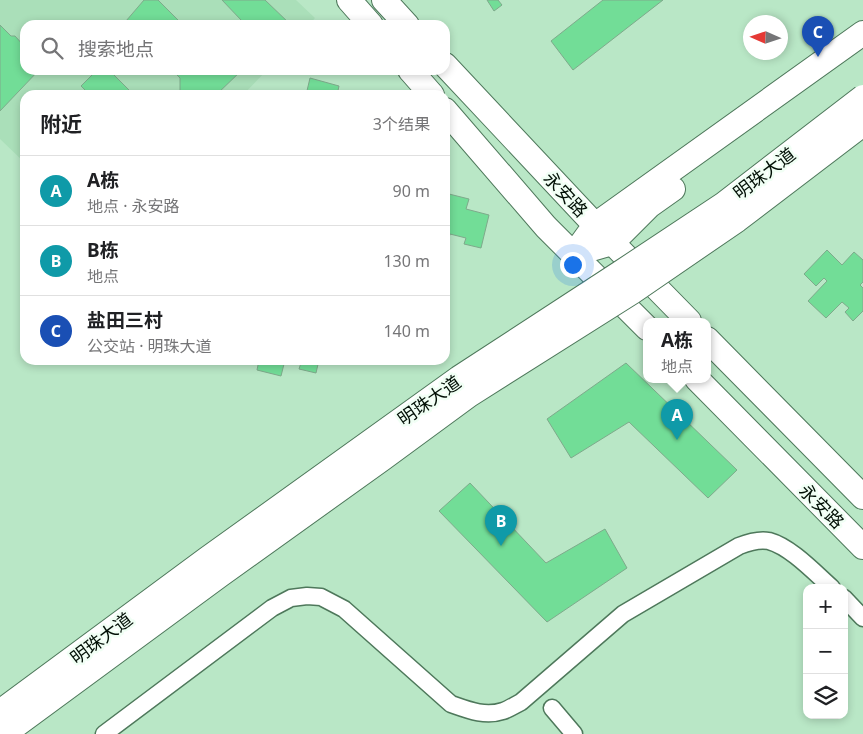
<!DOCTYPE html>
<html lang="zh">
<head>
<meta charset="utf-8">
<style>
	:root { --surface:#fff; --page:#f2f2f2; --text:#202124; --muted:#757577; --line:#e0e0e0; --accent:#ea580c }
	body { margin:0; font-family:"Noto Sans","Noto Sans SC",sans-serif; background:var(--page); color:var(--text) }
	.controls { position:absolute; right:15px; bottom:15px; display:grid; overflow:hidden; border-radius:10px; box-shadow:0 2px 8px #0003 }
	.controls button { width:45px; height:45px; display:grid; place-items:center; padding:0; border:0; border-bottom:1px solid var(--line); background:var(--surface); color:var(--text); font:25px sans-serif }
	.compass { position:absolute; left:743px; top:15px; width:45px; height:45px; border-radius:50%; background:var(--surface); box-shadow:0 2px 8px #0003; rotate:273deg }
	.you { position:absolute; left:572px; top:264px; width:18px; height:18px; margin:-12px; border:4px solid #fff; border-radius:50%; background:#1a73e8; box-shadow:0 0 0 8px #1a73e833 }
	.badge { display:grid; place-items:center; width:32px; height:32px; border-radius:50%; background:var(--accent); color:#fff; font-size:16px; font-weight:700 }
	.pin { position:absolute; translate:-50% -41px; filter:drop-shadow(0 1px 2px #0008) }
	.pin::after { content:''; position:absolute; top:26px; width:18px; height:15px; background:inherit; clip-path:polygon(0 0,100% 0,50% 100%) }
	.popup { position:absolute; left:643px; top:318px; width:68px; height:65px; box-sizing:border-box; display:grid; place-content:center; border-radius:10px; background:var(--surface); filter:drop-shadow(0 1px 4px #0005); font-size:16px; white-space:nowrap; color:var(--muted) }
	.popup b { font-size:19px; color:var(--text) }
	.popup::after { content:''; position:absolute; left:50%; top:100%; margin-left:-10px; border:10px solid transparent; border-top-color:var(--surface) }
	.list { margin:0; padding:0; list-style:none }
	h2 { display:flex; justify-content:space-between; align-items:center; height:65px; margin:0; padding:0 20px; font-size:21px }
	h2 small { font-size:16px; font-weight:400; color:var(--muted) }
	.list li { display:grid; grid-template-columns:32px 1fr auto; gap:15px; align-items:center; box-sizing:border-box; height:70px; padding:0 20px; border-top:1px solid var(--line) }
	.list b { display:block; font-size:19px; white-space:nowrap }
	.list p { margin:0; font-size:16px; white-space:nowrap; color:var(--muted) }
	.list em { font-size:16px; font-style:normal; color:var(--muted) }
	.icon { flex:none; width:28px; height:28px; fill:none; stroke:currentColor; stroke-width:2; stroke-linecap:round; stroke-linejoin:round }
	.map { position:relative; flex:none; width:863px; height:734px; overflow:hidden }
	.search { position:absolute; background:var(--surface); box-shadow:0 2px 8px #0003; left:20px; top:20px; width:430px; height:55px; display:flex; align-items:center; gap:12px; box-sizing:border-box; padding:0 18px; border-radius:15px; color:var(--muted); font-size:19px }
	.panel { position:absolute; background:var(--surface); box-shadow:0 2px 8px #0003; left:20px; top:90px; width:430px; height:275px; border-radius:15px }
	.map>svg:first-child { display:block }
</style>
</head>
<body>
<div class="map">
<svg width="863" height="734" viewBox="0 0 863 734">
	<rect width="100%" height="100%" fill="#b9e7c6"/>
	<path fill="#aadfb9" d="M 0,0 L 296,0 L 315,18 L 309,25 L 25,25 L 25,70 L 267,70 L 243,95 L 25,95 L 25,163 L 0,139 Z"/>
	<path fill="#72dd97" stroke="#7eaa8b" d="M 144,0 L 158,0 L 183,25 L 130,25 L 126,21 Z
		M 222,0 L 265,0 L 290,24 L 288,25 L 241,25 L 241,20 Z
		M 487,0 L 498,0 L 502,5 L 494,11 Z
		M 603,0 L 663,0 L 573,70 L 551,41 Z
		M 0,25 L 11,36 L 15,36 L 25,47 L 25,70 L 39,70 L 0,111 Z
		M 97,70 L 109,70 L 134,95 L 90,95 L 81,86 Z
		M 172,70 L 242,70 L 216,95 L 175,95 L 180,91 L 180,78 Z
		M 310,78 L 339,86 L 337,95 L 306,95 Z
		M 445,193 L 469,199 L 466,209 L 489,215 L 481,248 L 464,244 L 466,238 L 450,234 L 446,251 L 445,250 L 445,230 L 446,230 L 449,217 L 445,216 Z
		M 827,250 L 842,265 L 854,252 L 863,260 L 863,282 L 860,285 L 863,288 L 863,311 L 853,321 L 845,312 L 849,308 L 842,302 L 826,318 L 808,301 L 827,281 L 824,278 L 816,286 L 804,274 Z
		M 259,360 L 285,360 L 281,376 L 257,370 Z
		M 289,360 L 319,360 L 316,373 L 299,369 L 301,363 Z
		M 626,363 L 737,470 L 708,498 L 629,422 L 571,458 L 547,419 Z
		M 470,483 L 546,563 L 605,529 L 627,568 L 547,622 L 439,511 Z"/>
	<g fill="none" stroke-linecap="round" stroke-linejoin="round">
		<g stroke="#4e785b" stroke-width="19">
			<path id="street" d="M 844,598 L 863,618
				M 552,708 L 574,734
				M 104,734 L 272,608 L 291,598 L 307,596 L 321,597 L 344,609 L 451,704 C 468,710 485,717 503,711 C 509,709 515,705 521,702 L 623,614 L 739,546 C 749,542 759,539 769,541 C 791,547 815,573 832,588"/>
		</g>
		<g stroke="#4e785b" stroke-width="26">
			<path id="secondary" d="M 349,0 L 371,25
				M 384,0 L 407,25
				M 445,65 L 595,225 L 689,321
				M 410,70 L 432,95
				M 445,110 L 546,227 L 647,328
				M 574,254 L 595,225 L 863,33
				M 574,254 L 612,243 L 649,206 L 673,189
				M 707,339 L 863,497
				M 697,379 L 863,547"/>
		</g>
		<use href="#street" stroke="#fff" stroke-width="16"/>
		<use href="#secondary" stroke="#fff" stroke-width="24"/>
		<g stroke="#4e785b" stroke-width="26" stroke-linecap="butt">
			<path id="secondary-bridge" d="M 0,712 L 207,559 L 459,378 L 620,273 L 724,204 L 863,97
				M 4,734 L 220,575 L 382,459 L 469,395 L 632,292 L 737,220 L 863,124"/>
		</g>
		<use href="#secondary-bridge" stroke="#fff" stroke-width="24"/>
	</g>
	<g text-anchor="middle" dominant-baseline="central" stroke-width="5" stroke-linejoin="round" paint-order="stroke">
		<g font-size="18" fill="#021006" stroke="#f1fff5">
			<text transform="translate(764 173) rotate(-37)">明珠大道</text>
			<text transform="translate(566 194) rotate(47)">永安路</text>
			<text transform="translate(429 400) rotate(-35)">明珠大道</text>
			<text transform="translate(822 506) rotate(45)">永安路</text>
			<text transform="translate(101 638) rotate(-37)">明珠大道</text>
		</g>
	</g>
</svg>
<div class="controls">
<button>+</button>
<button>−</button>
<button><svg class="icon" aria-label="layers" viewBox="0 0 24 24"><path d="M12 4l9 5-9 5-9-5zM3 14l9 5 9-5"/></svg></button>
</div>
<svg class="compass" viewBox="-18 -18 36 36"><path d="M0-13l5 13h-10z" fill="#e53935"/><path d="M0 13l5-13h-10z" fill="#757577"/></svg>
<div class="you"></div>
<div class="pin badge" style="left:677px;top:440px;background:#0f9aa8">A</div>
<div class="popup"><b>A栋</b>地点</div>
<div class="pin badge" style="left:501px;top:546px;background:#0f9aa8">B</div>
<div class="pin badge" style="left:818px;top:57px;background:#1a4fb4">C</div>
<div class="search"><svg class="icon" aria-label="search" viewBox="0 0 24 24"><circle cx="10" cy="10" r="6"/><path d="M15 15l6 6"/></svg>搜索地点</div>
<section class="panel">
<h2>附近<small>3个结果</small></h2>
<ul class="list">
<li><span class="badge" style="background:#0f9aa8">A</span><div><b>A栋</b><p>地点 · 永安路</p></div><em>90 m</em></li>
<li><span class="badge" style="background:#0f9aa8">B</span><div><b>B栋</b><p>地点</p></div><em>130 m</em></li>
<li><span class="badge" style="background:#1a4fb4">C</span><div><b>盐田三村</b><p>公交站 · 明珠大道</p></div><em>140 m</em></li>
</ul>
</section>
</div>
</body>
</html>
